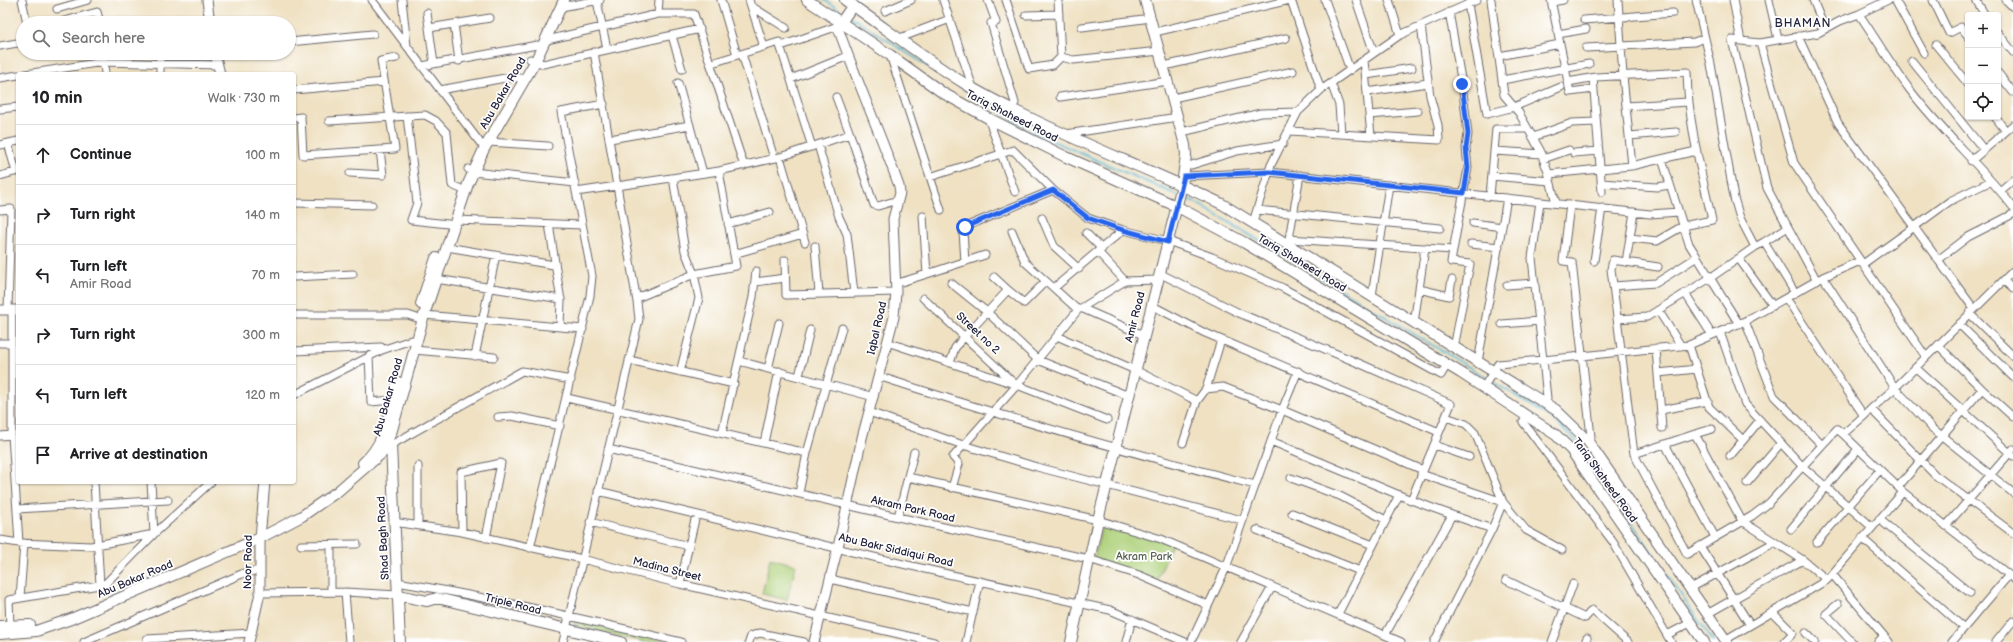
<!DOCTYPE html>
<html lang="en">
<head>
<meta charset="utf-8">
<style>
	:root { --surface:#fff; --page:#f2f2f2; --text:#202124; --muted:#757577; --line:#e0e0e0 }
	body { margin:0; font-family:"Balsamiq Sans",sans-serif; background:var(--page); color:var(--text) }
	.controls { position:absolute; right:12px; top:12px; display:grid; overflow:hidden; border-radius:4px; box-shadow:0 1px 3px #0004 }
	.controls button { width:36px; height:36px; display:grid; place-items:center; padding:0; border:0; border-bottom:1px solid var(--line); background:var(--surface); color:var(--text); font:20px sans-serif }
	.stop { position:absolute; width:12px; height:12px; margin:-9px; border:3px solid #2563eb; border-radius:50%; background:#fff }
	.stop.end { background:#2563eb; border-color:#fff; box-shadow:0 1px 4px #0008 }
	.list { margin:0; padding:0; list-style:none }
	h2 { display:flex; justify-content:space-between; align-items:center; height:52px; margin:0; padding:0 16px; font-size:17px }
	h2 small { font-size:13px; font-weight:400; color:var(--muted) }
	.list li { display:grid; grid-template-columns:26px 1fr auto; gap:12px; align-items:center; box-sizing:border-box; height:60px; padding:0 16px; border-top:1px solid var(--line) }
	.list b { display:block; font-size:15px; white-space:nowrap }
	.list p { margin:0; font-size:13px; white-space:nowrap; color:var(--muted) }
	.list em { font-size:13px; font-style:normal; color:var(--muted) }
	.icon { flex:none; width:22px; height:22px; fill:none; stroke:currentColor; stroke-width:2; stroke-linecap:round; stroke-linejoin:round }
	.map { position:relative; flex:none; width:2013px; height:642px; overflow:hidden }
	.search { position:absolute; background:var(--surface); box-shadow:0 1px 3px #0004; left:16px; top:16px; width:280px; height:44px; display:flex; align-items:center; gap:10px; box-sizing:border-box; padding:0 14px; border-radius:22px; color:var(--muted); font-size:15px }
	.panel { position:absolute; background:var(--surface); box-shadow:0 1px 3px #0004; left:16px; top:72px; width:280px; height:412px; border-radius:4px }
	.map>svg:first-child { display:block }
</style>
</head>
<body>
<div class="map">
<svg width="2013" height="642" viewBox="0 0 2013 642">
	<rect width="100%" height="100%" fill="#fff"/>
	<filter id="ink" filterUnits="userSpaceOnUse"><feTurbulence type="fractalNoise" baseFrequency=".025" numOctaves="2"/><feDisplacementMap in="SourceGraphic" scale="8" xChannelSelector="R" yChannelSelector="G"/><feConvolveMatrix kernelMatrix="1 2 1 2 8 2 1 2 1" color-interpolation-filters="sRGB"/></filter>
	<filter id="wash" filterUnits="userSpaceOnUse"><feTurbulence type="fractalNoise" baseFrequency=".012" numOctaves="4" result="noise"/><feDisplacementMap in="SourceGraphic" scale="16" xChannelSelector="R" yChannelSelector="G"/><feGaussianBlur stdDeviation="0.9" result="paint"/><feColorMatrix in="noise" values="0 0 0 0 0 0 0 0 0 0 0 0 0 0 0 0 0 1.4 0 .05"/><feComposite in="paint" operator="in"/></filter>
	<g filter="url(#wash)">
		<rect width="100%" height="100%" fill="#efe1c2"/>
		<path fill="#add079" stroke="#68795a" d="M 1103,521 L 1172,544 L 1156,583 L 1094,559 Z
			M 770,558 L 796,565 L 787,600 L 762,594 Z
			M 575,621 L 672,642 L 644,642 L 575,626 Z"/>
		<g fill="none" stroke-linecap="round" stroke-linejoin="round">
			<path stroke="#56b9d5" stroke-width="2" d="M 824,0 L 845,13
				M 850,16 L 949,80
				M 956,84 L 1032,132 L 1177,195
				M 1183,197 L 1195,202 L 1487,378
				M 1490,380 L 1552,418 L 1577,442 L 1713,642"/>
		</g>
	</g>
	<g filter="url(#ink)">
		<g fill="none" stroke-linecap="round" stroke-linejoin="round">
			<g stroke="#6a656a" stroke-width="9">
				<path id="minor" d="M 22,0 L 27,23
					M 372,0 L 481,144
					M 402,0 L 407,46
					M 721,0 L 737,55
					M 749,0 L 764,47
					M 943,0 L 973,88
					M 988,0 L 996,22 L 991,23 L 1015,103 L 1012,108
					M 1006,0 L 1029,69 L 1053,65 L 1061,57 L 1058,0
					M 1291,0 L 1321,90
					M 1325,0 L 1350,70
					M 1356,0 L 1374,53
					M 1389,0 L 1400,35 L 1477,0
					M 1491,0 L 1504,95 L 1519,113 L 1540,150 L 1548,172 L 1556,203
					M 1551,0 L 1570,92 L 1594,89
					M 1618,0 L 1623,76 L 1632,166
					M 1696,0 L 1711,64 L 1734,198 L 1740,218 L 1755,247 L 1764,242 L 1795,293
					M 1733,0 L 1741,41
					M 1769,0 L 1778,39
					M 1813,0 L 1825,29
					M 1895,0 L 1924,53
					M 1933,0 L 1949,33 L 1961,27 L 1968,36
					M 1976,0 L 1985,15
					M 2006,0 L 2013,7
					M 597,1 L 607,49
					M 1552,2 L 1563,0
					M 1468,4 L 1487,114 L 1514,107 L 1561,87
					M 751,6 L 786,28
					M 561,7 L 600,0
					M 57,9 L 88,0
					M 885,11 L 911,0
					M 1449,12 L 1462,84 L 1468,134 L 1466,148 L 1468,168 L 1451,262 L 1470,264 L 1454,348
					M 427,13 L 434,64
					M 658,14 L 659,0
					M 1859,14 L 1888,0
					M 1026,15 L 1059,14
					M 1584,20 L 1673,13
					M 57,23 L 97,12 L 100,23
					M 454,24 L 459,61
					M 1082,27 L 1151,18
					M 429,28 L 490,18
					M 1155,32 L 1290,0
					M 1998,33 L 2013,52
					M 1558,34 L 1586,29
					M 672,36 L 682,69
					M 1798,36 L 1838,123 L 1974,309
					M 900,38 L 950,19
					M 547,40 L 658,14 L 694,14 L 744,166
					M 289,42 L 373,34
					M 1760,43 L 1794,163 L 1926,357
					M 1936,45 L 1968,84
					M 0,46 L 23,42
					M 781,46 L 838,26
					M 1586,48 L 1694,42 L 1705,38
					M 103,53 L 105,74
					M 742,54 L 774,158
					M 890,55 L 941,210
					M 1499,56 L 1560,44
					M 1061,57 L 1073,60 L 1160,51
					M 530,59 L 543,64 L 700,29
					M 1364,60 L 1371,136
					M 1912,61 L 1984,150
					M 712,63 L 779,42 L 812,147
					M 422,66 L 537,45
					M 1164,66 L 1286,38
					M 1998,73 L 2013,92
					M 26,74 L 103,62 L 218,65
					M 160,74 L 160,53
					M 1366,75 L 1412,68
					M 0,78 L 18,75
					M 1593,78 L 1602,192
					M 791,79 L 848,56
					M 1502,80 L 1589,64
					M 1568,82 L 1596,77 L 1687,72 C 1688,122 1701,171 1712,220 L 1683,226 L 1657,241 L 1630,238
					M 678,83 L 703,173
					M 1331,83 L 1339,105 L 1341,134
					M 294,90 L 384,82
					M 440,90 L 505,78 L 520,78
					M 1367,92 L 1428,83
					M 836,97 L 850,134 L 874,205 L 878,206 L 898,200
					M 1060,97 L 1168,81
					M 1173,98 L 1293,71
					M 1626,106 L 1688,102
					M 0,109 L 18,107
					M 1369,115 L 1418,111
					M 407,116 L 417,203 L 411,220 L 448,224
					M 1995,117 L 2006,131
					M 294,118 L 301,117 L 303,155 L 395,149 L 381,61 L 396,58
					M 988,118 L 1015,192
					M 329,121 L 425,115 L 436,121 L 447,133 L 452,185 L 461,189
					M 1290,131 L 1439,140 L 1438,125 L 1430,96 L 1421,25
					M 1182,132 L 1261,113 L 1298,112
					M 1066,134 L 1178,117
					M 1629,136 L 1676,132
					M 1533,137 L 1572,123 L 1596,122
					M 610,139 L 690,125
					M 488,142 L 548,146
					M 8,143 L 16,172
					M 0,145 L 18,141
					M 818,145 L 839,217 L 847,234 L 854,293
					M 1494,151 L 1542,154
					M 1574,153 L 1599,151
					M 780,157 L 805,242
					M 1543,159 L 1569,150
					M 1662,159 L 1689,244 L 1739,324
					M 1971,161 L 2013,125
					M 1185,167 L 1237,151 L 1283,144
					M 468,169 L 473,172 L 575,183
					M 350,173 L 383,175 L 380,150
					M 1549,174 L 1631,166 L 1696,151
					M 0,176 L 18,171
					M 1184,176 L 1269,172 L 1650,214 L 1679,212
					M 1492,176 L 1550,181
					M 930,177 L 1013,150 L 1053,190 L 1088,218 L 1123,230 L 1168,241 L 1212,257 L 1283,288 L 1441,375 L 1447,365
					M 673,178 L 685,251 L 694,274 L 699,298 L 680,372
					M 1601,183 L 1657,187 L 1670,185
					M 2000,191 L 2013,180
					M 576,192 L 719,171 L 780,157 L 850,134
					M 1490,196 L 1496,129 L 1528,129
					M 1540,202 L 1532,258 L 1543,360 L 1689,345 L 1745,321 L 1823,277 L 1860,261
					M 294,203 L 372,205
					M 1570,205 L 1563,261 L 1572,262 L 1591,437 L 1587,440
					M 0,210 L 11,209 L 8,310
					M 1257,210 L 1440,228
					M 1042,218 L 1054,246 L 1079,269
					M 456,220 L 582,225
					M 1253,222 L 1271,165 L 1298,112 L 1321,90 L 1400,35
					M 1473,223 L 1502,227
					M 549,224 L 561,301 L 560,326
					M 728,224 L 770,212
					M 1012,231 L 1025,262 L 1078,310
					M 1086,233 L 1102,249
					M 1289,239 L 1300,175
					M 1764,242 L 1788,227
					M 1287,244 L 1289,239 L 1453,250
					M 1471,244 L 1499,247
					M 815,246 L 819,294
					M 447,247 L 554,265
					M 1098,252 L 1125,281
					M 734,254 L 803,234
					M 1739,259 L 1773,306
					M 785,260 L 786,295 L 896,292
					M 1938,260 L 1968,237 L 2013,214
					M 1594,261 L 1602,208
					M 965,262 L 963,231 L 965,227 L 1053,190
					M 1626,262 L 1634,212
					M 1863,264 L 1950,201 L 1991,181
					M 1658,267 L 1613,260 L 1611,269 L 1634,454 L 1687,554 L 1752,516 L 1769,503 L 1837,429 L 1843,434
					M 1159,273 L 1239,313 L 1363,365 L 1451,404 L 1411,500 L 1452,515
					M 927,274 L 985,255
					M 294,277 L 353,274
					M 1823,277 L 1895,388 L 1932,428 L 2013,493
					M 436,279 L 561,299
					M 1817,281 L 1767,188 L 1732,40 L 1760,43 L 1818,33 L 1840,21 L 1859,14 C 1876,39 1892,66 1910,90 C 1942,132 1981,166 2013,207
					M 2004,281 L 2013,289
					M 755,282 L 785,278
					M 951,283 L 987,312 L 1038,360 L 1129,396
					M 895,284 L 927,274 L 923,216
					M 1507,285 L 1535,283
					M 1613,286 L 1656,283 L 1697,257
					M 1054,288 L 1123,230
					M 1419,289 L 1449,296 L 1452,280
					M 1008,290 L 1024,303 L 1046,281
					M 1685,293 L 1712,335
					M 1372,296 L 1389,185
					M 637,298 L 694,274 L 736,266 L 719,171
					M 923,298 L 1015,384
					M 1786,298 L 1864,416 L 1843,434 L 1903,492
					M 1151,305 L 1203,332 L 1439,432
					M 1081,308 L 1143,335
					M 12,310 L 12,435 L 19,543
					M 1658,310 L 1681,346
					M 1969,313 L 2013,356
					M 294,315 L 408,315 L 417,318
					M 424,315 L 583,329
					M 1617,319 L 1647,317 L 1710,278 L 1755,247
					M 1745,321 L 1774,396 L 1822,445
					M 1414,323 L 1425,248
					M 1502,324 L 1539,321
					M 1959,324 L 2013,377
					M 1720,332 L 1745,404 L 1803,467 L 1872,527
					M 1057,336 L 1135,370 L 1197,401
					M 887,342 L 1017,385 L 1107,420
					M 0,343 L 12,343
					M 1689,345 L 1709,407 L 1743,440
					M 1938,345 L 1982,389 L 2013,417
					M 1656,348 L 1662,428
					M 414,350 L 494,357
					M 294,351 L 381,347 L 382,350
					M 369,356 L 371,402 L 392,400
					M 475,356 L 496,255
					M 629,360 L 734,384
					M 739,361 L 874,397
					M 1478,362 L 1507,198
					M 950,363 L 955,348 L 965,336 L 1008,290 L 994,277
					M 1916,368 L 2013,456
					M 768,369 L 779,323
					M 1658,373 L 1697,369
					M 799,376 L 810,330
					M 878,376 C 1003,417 1128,452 1255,485
					M 1483,388 L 1498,364 L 1543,360 L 1547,398 L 1545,403
					M 1206,389 L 1223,387 L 1282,410 L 1423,470
					M 294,395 L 382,350 L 411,340
					M 567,398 L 807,453
					M 1871,409 L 1895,388 L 2013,271
					M 1661,410 L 1708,401
					M 869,412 L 963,445 L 1037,467 L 1242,520
					M 1864,416 L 1871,409 L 1935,475 L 2013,533
					M 498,417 L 512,416 L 560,426
					M 1446,417 L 1466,424 L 1475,433 L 1503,502 L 1526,530 L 1562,550
					M 1527,417 L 1523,422 L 1613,542 L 1671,642
					M 722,433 L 753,297 L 756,271
					M 1695,434 L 1712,429
					M 0,436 L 12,435
					M 1271,441 L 1411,500
					M 764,443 L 779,371
					M 1183,443 L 1197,401 L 1206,389 L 1221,340
					M 391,445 L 522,371 L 571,380
					M 1434,445 L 1469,457
					M 608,449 L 898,517 L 1089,559 L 1139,575 L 1208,605
					M 1634,454 L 1665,444
					M 1730,456 L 1760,420
					M 1421,474 L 1503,502 L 1492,529 L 1434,642
					M 908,477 L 1098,520 L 1161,539 L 1401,642
					M 1291,478 L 1340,496 L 1386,520
					M 94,482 L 100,585
					M 1747,483 L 1781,443
					M 1898,487 L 1982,389
					M 952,488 L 959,464 L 953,457 L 1017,385 L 1078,310 L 1125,281 L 1157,280
					M 598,491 L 907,565 L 1110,610 L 1185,642
					M 799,493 L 807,453 L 842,328
					M 17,509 L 168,500
					M 1292,513 L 1373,545
					M 898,517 L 914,452
					M 1879,519 L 1970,593
					M 393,522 L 462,532 L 582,559 L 680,584 L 934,642
					M 590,522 L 689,546
					M 418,525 L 418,466
					M 1946,526 L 2013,449
					M 1791,529 L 1858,449
					M 1257,530 L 1360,571
					M 462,532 L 461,472 L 501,463 L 486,538
					M 1715,537 L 1665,444 L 1695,434 L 1742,521 L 1803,560 L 1827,580
					M 1862,538 L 1964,628
					M 0,540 L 19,543 L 91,546 L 154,534 L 211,482
					M 1817,542 L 1880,470
					M 301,545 L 357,544
					M 1700,546 L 1750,625
					M 530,548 L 590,296 L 592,276 L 561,112 L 604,104
					M 1832,574 L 1889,642
					M 830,579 L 973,612
					M 1506,580 L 1585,618 L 1592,610 L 1628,642
					M 397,582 C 493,598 587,620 681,642
					M 680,584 L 696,515
					M 1689,589 L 1775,542
					M 331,592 L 331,545
					M 345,592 L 349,642
					M 260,593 L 345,592 L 398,595
					M 20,598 L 24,543
					M 1838,604 L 1826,614 L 1852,642
					M 1772,612 L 1793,633 L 1784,642
					M 1338,614 L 1399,495
					M 1707,614 L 1803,560
					M 10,626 L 9,600 L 105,584 L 154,534 L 151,482
					M 1806,633 L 1815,642
					M 1385,635 L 1452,515 L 1492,529
					M 1667,635 L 1690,623
					M 147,639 L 252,633
					M 1725,640 L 1827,580 L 1903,492 L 2013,578
					M 84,642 L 244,573 L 260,570
					M 563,642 L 639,319 L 637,302 L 594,52
					M 749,642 L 751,636 L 760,633 L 804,642
					M 966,642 L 980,581
					M 1126,642 L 1132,619
					M 1191,642 L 1226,568 L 1282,410 L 1298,371
					M 1241,642 L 1272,587
					M 1552,642 L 1573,584
					M 1585,642 L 1587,638
					M 1878,642 L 1884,636
					M 1952,642 L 2009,575
					M 1996,642 L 2013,621"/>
			</g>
			<g stroke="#6a656a" stroke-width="11">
				<path id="tertiary" d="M 207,0 L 210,23
					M 215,53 L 220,74
					M 0,310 L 18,310
					M 249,642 L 260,593 L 260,538 L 265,482
					M 814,642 L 838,547 L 862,438 L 894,317 L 896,292 L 893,219 L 900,193 L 899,186 C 880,133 857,81 838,28 L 840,24"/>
			</g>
			<g stroke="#6a656a" stroke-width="12">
				<path id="secondary" d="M 807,0 L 890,55 L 943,93 L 988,118 L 1064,156 L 1176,206 L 1245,243 L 1461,373 L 1556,435 L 1571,450 L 1704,642
					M 845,0 C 887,29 928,62 972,88 C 1052,133 1139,164 1222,204 L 1556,410 L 1587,440 L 1727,642
					M 840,24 L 853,5
					M 421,304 L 436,258
					M 385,439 L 391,445 L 400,642
					M 363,463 C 387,443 389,410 398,382
					M 398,595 L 427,601 L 437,598 L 621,642
					M 0,626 L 30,625
					M 0,634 L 36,631 L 71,619 L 260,538 L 302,516 L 338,491 L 382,453 L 392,430 L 424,315 L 468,184 L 484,149 L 535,62 L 564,0
					M 1071,642 L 1098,520 L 1182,185 L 1186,155 L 1185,145 L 1145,0"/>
			</g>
			<use href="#minor" stroke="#fff" stroke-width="7"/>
			<use href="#tertiary" stroke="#fff" stroke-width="9"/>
			<use href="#secondary" stroke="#fff" stroke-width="10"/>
		</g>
	</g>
	<g fill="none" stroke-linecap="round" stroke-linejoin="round" filter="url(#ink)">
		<path stroke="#2563eb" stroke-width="5" d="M 965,227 L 1053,190 L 1088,218 L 1123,230 L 1168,242 L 1184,176 L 1269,172 L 1464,193 L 1468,168 L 1466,148 L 1468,134 L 1462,84"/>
	</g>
	<g text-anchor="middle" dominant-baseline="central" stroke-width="3.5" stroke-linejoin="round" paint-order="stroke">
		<g font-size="11" fill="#22223b" stroke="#fff">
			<text transform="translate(503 93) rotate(-60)">Abu Bakar Road</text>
			<text transform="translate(1012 116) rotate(27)">Tariq Shaheed Road</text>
			<text transform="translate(1302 263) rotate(31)">Tariq Shaheed Road</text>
			<text transform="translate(1135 317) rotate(-76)">Amir Road</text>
			<text transform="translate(877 328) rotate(-77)">Iqbal Road</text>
			<text transform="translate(978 333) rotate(43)">Street no 2</text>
			<text transform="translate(388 397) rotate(-74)">Abu Bakar Road</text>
			<text transform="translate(1605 480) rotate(54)">Tariq Shaheed Road</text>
			<text transform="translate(913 509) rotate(13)">Akram Park Road</text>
			<text transform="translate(383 538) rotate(-93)">Shad Bagh Road</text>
			<text transform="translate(896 550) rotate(13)">Abu Bakr Siddiqui Road</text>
			<text transform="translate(248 562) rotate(-89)">Noor Road</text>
			<text transform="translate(667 569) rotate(14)">Madina Street</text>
			<text transform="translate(135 579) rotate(-23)">Abu Bakar Road</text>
			<text transform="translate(513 604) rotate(14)">Triple Road</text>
		</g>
		<g font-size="11" fill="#535f51" stroke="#fff">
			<text x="1144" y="556">Akram Park</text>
		</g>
		<g font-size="12" letter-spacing="1" fill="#22223b" stroke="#fff">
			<text x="1803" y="23">BHAMAN</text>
		</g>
	</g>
</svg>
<div class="controls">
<button>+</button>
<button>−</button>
<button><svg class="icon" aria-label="locate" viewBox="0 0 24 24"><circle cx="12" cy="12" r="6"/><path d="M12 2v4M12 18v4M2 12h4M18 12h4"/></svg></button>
</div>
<div class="stop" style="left:965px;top:227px"></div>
<div class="stop end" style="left:1462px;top:84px"></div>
<div class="search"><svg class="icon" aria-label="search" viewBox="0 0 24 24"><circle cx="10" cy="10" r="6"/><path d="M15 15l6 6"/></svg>Search here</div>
<section class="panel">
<h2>10 min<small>Walk · 730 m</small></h2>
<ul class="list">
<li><svg class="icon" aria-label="ahead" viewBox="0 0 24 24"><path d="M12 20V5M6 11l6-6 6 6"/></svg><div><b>Continue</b></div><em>100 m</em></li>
<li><svg class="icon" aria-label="right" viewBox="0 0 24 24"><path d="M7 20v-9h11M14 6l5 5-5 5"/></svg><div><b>Turn right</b></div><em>140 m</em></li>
<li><svg class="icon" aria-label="left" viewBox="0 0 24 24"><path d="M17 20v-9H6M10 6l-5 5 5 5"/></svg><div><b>Turn left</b><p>Amir Road</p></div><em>70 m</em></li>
<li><svg class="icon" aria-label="right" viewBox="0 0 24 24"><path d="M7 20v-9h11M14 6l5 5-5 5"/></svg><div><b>Turn right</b></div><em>300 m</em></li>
<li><svg class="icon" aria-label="left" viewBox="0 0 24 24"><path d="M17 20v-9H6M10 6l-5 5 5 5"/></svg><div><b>Turn left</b></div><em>120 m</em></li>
<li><svg class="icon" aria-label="arrive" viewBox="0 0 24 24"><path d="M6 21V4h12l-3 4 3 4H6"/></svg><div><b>Arrive at destination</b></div></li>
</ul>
</section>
</div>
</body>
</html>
